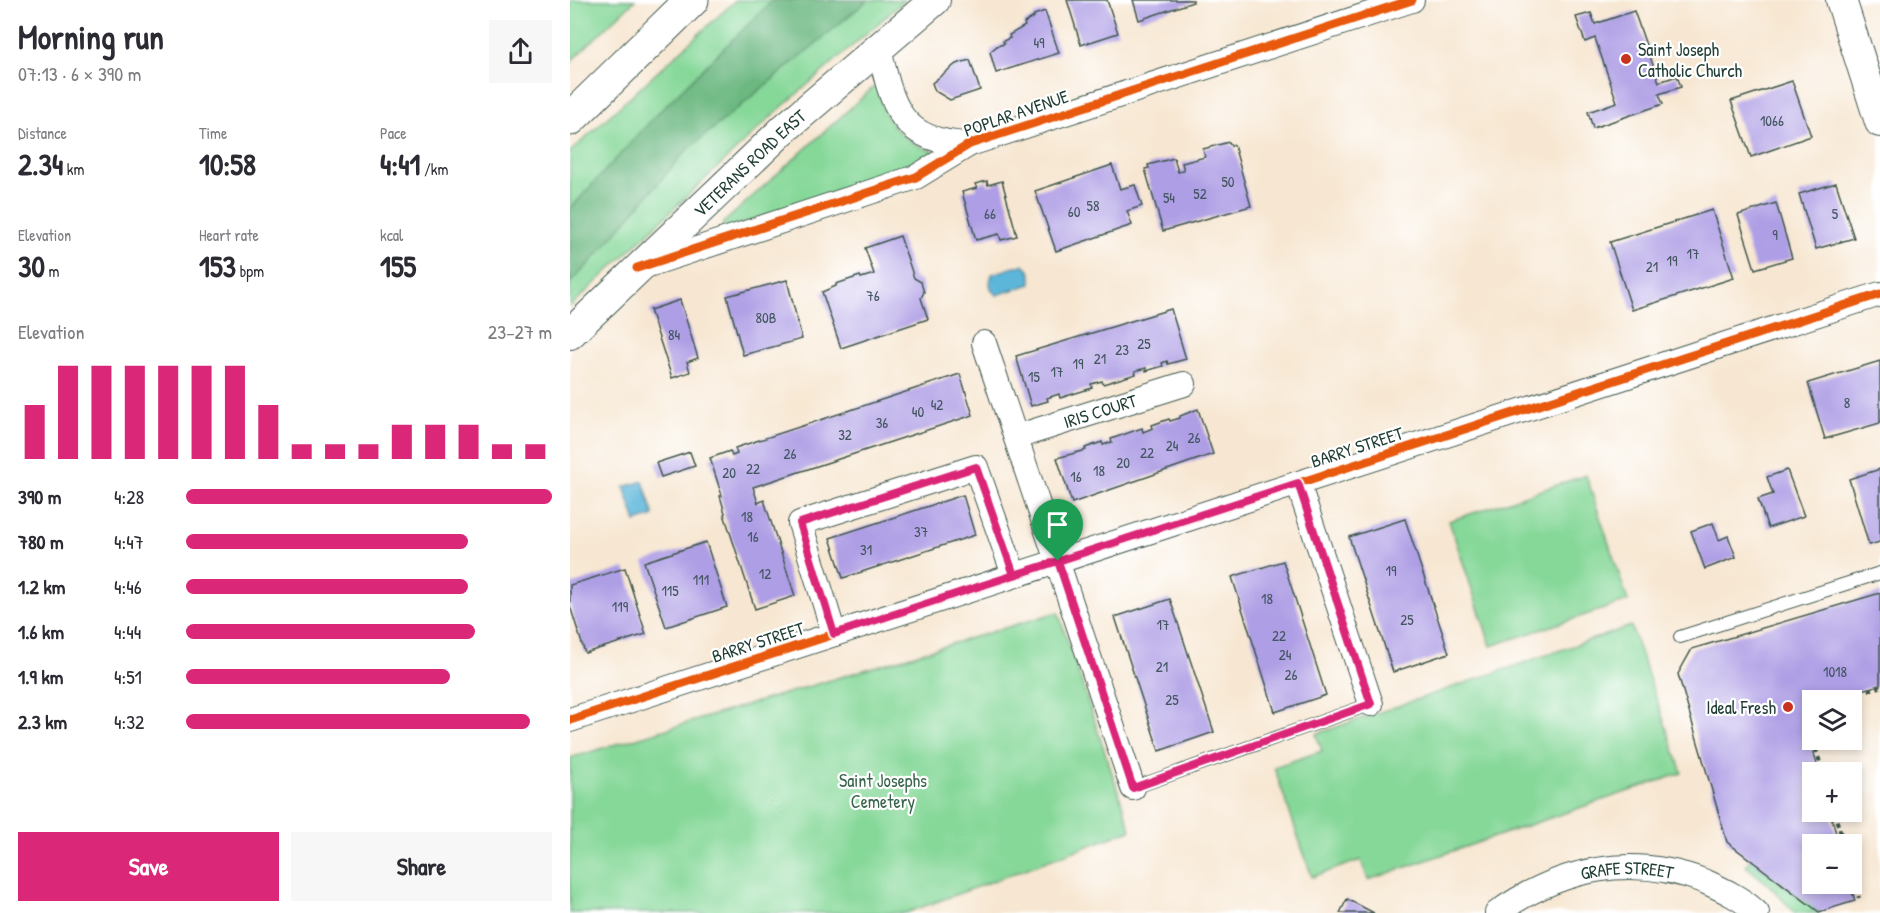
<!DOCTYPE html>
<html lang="en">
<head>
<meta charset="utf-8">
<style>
  :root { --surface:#fff; --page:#f7f7f7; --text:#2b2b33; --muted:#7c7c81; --accent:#db2777 }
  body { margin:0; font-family:"Patrick Hand",sans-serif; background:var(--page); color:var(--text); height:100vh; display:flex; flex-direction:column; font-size:22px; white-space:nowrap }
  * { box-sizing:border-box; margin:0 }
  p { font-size:20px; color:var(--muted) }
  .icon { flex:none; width:33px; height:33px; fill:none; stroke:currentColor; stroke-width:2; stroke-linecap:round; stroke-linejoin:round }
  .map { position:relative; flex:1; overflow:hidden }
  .details { display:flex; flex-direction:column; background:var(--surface); width:570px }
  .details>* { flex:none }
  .tools { position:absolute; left:1232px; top:690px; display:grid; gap:12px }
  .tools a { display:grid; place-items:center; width:60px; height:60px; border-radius:0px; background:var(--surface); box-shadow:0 3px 9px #0003; font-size:30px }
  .pin { position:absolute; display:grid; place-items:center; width:51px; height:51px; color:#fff; margin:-62px -26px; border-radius:50% 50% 50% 0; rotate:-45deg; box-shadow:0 0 6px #0007 }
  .pin .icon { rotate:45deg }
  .round { display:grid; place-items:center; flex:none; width:63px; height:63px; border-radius:0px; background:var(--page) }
  .overview { display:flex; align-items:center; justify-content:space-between; height:102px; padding:0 18px }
  h1 { font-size:33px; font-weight:700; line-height:45px }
  .figures { display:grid; grid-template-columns:repeat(3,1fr); gap:9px; height:102px; padding:6px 18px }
  .figures div { display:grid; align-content:center }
  .figures b { font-size:30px; font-weight:700 }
  .figures small { font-size:16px; font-weight:400 }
  .figures p { font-size:16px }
  .chart { height:168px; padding:12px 18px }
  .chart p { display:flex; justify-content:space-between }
  .chart svg { width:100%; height:108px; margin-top:6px; stroke:var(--accent); stroke-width:6 }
  .cta { display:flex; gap:12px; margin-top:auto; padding:12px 18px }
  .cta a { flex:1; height:69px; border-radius:0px; background:var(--accent); color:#fff; font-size:24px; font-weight:700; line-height:69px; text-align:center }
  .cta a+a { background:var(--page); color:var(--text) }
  ul { padding:0 18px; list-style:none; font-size:20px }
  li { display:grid; grid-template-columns:96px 72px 1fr; align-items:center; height:45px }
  li i { height:15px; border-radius:8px; background:var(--accent) }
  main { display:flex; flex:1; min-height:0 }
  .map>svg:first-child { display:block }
</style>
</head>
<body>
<main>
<section class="details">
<div class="overview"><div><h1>Morning run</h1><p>07:13 · 6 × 390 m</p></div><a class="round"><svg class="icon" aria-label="share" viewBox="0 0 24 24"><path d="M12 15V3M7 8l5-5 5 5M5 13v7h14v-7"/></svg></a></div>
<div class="figures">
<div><p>Distance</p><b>2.34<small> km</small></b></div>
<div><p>Time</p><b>10:58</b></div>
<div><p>Pace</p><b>4:41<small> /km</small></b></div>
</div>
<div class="figures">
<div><p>Elevation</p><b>30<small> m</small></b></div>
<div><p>Heart rate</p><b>153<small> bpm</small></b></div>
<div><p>kcal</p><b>155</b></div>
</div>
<div class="chart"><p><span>Elevation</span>23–27 m</p>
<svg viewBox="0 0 160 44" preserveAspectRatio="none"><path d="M5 44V22M15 44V6M25 44V6M35 44V6M45 44V6M55 44V6M65 44V6M75 44V22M85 44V38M95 44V38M105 44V38M115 44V30M125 44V30M135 44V30M145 44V38M155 44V38"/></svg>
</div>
<ul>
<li><b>390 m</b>4:28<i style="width:100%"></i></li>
<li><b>780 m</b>4:47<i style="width:77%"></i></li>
<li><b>1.2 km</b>4:46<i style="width:77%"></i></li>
<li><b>1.6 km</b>4:44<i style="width:79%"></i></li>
<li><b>1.9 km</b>4:51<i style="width:72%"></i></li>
<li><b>2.3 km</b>4:32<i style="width:94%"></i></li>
</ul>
<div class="cta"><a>Save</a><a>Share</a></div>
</section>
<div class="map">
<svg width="1310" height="913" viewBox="0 0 1310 913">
  <rect width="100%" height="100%" fill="#fff"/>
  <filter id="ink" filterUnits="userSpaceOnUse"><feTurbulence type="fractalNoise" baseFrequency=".0167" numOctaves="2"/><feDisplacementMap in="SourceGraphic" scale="12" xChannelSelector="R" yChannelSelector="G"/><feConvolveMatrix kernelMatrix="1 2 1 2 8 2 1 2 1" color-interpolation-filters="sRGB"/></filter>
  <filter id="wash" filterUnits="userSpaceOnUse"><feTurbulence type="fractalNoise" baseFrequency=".008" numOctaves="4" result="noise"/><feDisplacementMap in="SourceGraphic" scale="24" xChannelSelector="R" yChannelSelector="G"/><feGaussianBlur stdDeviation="1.35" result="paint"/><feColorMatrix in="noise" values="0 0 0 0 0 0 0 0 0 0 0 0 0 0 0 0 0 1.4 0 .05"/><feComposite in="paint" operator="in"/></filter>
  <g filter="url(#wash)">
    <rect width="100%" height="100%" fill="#f7e7d2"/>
    <!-- green -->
    <g fill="#86d899" stroke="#528a66" stroke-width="1.5">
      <path d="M2 0H65L0 62V2Z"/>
      <path d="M166 0H335L204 114 0 307V152Z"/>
      <path d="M305 86 309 88C312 121 334 143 365 152L360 158 158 229 153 228V223Z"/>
      <path d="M1016 475 1058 601 921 646 879 521Z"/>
      <path d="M488 612 561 830 336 913H0V758Z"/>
      <path d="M1061 626 1112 773 798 880 791 860 742 877 704 767 752 751 746 734Z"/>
      <path d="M1180 859 1249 912V913H1225L1199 885 1176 866Z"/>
    </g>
    <!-- forest -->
    <path fill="#6cb881" stroke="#467a5a" stroke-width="1.5" d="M203 0H298L115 152 18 265 0 283V209L87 114Z"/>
    <!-- water -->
    <g fill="#5cb6da" stroke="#3e7a87" stroke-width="1.5">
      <path d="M454 264 461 273V284L427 295C419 290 419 283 422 274Z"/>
      <path d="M73 481 84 516 66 522 54 487Z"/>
    </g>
    <g id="blocks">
      <!-- building -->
      <g fill="#ae9ee5">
        <path d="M497 0H537L548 33 511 45Z"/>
        <path d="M563 0H623V2L569 20Z"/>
        <path d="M475 11 489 53 426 73 420 52 427 46 434 44 433 41 440 38 439 35 455 26 454 23 464 17V15Z"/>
        <path d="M1064 11 1089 82 1107 76 1111 87 1089 94 1093 104 1023 128 1018 112 1047 102 1025 38 1015 42 1006 17 1021 13 1025 24Z"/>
        <path d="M400 60 410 90 380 100 365 91 362 83 386 64Z"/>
        <path d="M1222 81 1241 136 1181 157 1161 101Z"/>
        <path d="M659 142 661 146 664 145 681 206 593 231 575 169 579 168 578 165 604 158 608 172 614 171 612 163 635 157 633 149Z"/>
        <path d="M542 165 550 189 565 185 572 206 557 211 562 225 486 251 465 191Z"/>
        <path d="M417 181 418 185 432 181 447 236 431 240 429 234 406 240 392 192 407 188 405 184Z"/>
        <path d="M1266 183 1284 238 1246 249 1229 194Z"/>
        <path d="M1206 203 1222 258 1185 269 1168 215Z"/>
        <path d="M1142 210 1164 278 1062 310 1040 242Z"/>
        <path d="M330 236 344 278 351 282 352 286 354 292 351 298 358 319 271 348 252 292 266 286V284L290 276 291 278 304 274 295 248Z"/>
        <path d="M217 280 232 339 173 355 157 296Z"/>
        <path d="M110 300 128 358 117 362 120 372 102 378 80 310Z"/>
        <path d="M601 309 616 359 598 364 597 361 592 363 593 366 576 371V368L565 371 566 374 533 384 532 381 521 384 522 388 490 398 489 394 477 398 478 401 461 406 446 356Z"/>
        <path d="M1310 361V423L1255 439 1238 383Z"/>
        <path d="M390 374 403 415 183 487 188 503 194 500 225 596 185 609 154 514 155 513 150 496H152L140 458 160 451 162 456 167 454 165 448Z"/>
        <path d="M628 409 643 454 502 503 487 458 516 450 515 448 532 442 533 445 542 442 541 439 572 428 573 432 583 428 582 425 599 419 600 421 610 418V416Z"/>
        <path d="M120 452 125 466 91 477 86 463Z"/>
        <path d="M1310 469V542L1299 545 1279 479Z"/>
        <path d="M1217 470 1234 516 1198 528 1188 499 1203 494 1197 477Z"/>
        <path d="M393 495 405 535 273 578 260 538Z"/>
        <path d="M835 519 879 653 823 672 779 537Z"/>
        <path d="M1143 523 1149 540 1158 536 1166 557 1135 569 1121 531Z"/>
        <path d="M136 542 157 607 96 627 74 562Z"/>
        <path d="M713 561 756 695 705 712 662 577Z"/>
        <path d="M55 568 76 634 15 653 0 606V585Z"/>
        <path d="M1310 593V685L1255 700H1242V704L1234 717 1249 772H1242V812H1260L1269 844H1242V884H1280L1285 901 1249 912 1157 842 1108 674 1122 649Z"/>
        <path d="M600 599 644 732 589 751 545 617Z"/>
        <path d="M777 899 804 913H770Z"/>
      </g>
    </g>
  </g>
  <g filter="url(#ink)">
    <use href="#blocks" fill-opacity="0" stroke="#3f564c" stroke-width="1.5"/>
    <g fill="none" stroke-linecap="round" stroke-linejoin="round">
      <defs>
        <g id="service">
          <path d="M1110 637 1310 573"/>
          <path d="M563 788 801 704"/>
        </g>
        <g id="minor">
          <path d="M309 47C322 107 330 142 400 144"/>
          <path d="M72 267 346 177 400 144 842 0"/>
          <path d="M414 343 563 788"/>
          <path id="s1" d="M446 437 614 384"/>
          <path d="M728 483 801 704"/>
          <path d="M264 634 230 523 406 467 444 575"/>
          <path d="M0 720 1310 294"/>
          <path id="s2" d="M927 913C990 868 1062 853 1136 882 1154 890 1173 899 1187 913"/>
        </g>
        <g id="tertiary">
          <path d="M1271 0 1310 122"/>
          <path id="s3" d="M0 334 214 129 365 0"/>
        </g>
        <path id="motorway" d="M0 119 122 0"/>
      </defs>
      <!-- service casing -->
      <use href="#service" stroke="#3f564c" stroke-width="14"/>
      <!-- minor casing -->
      <use href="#minor" stroke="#3f564c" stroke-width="26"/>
      <!-- tertiary casing -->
      <use href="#tertiary" stroke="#3f564c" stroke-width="32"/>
      <!-- motorway casing -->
      <use href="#motorway" stroke="#3f564c" stroke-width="35"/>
      <!-- path -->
      <g stroke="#3f564c" stroke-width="4" stroke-dasharray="4.5 4.5" stroke-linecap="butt">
        <path d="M1264 700 1310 687"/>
        <path d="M1242 719 1239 726 1242 735"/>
        <path d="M1243 740 1253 772"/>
        <path d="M1264 812 1274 844"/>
        <path d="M1281 870 1289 898"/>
      </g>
      <!-- service -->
      <use href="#service" stroke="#fff" stroke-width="12"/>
      <!-- minor -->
      <use href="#minor" stroke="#fff" stroke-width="24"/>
      <!-- tertiary -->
      <use href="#tertiary" stroke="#fff" stroke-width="30"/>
      <!-- motorway -->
      <use href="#motorway" stroke="#fff" stroke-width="33"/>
      <defs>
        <g id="cycleway">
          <path d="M67 268 346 177 400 144 842 0"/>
          <path d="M0 720 1310 294"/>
        </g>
      </defs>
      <!-- cycleway casing -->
      <use href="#cycleway" stroke="#fff" stroke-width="13"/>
      <!-- cycleway -->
      <use href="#cycleway" stroke="#e8590c" stroke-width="9"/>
    </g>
  </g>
  <g fill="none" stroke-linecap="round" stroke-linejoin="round" filter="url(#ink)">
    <defs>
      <path id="route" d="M488 561 444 575 406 467 230 523 264 634C339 609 413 585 488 561L563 788 801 704 728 483 488 561"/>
    </defs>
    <!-- route casing -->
    <use href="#route" stroke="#fff" stroke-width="12"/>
    <!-- route -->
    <use href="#route" stroke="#db2777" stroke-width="8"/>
  </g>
  <!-- markers -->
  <g fill="#c8321e" stroke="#fff" stroke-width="2">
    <circle cx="1056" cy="59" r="6"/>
    <circle cx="1218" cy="707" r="6"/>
  </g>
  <g text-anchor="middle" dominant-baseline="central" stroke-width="4.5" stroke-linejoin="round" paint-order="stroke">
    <!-- number labels -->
    <g font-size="15" fill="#435560">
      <text x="469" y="42">49</text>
      <text x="1202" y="120">1066</text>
      <text x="658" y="181">50</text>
      <text x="630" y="193">52</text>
      <text x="599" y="197">54</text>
      <text x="523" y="205">58</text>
      <text x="504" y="211">60</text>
      <text x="420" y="213">66</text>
      <text x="1265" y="213">5</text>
      <text x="1205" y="234">9</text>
      <text x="1123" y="253">17</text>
      <text x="1102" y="260">19</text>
      <text x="1082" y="266">21</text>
      <text x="303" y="295">76</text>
      <text x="196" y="317">80B</text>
      <text x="104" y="334">84</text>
      <text x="574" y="343">25</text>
      <text x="552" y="349">23</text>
      <text x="530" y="358">21</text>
      <text x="508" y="363">19</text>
      <text x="487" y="371">17</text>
      <text x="464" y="376">15</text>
      <text x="1277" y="402">8</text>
      <text x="367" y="404">42</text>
      <text x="348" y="411">40</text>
      <text x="312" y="422">36</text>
      <text x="275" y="434">32</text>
      <text x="624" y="437">26</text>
      <text x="602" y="445">24</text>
      <text x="577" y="452">22</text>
      <text x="220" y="453">26</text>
      <text x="553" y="462">20</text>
      <text x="183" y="468">22</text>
      <text x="529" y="470">18</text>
      <text x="159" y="472">20</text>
      <text x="506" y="476">16</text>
      <text x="177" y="516">18</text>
      <text x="351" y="531">37</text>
      <text x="183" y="536">16</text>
      <text x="296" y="549">31</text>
      <text x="821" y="570">19</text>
      <text x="195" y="573">12</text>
      <text x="131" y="579">111</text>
      <text x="100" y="590">115</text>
      <text x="697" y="598">18</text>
      <text x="50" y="606">119</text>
      <text x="837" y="619">25</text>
      <text x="593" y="624">17</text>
      <text x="709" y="635">22</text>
      <text x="715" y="654">24</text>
      <text x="592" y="666">21</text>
      <text x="1265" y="671">1018</text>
      <text x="721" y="674">26</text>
      <text x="602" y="699">25</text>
    </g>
    <!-- poi labels -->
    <g font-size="18" fill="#1f3d34" stroke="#fff" text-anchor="start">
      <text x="1068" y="49">Saint Joseph<tspan x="1068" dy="21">Catholic Church</tspan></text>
      <text x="1206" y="707" text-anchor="end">Ideal Fresh</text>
    </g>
    <!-- street labels -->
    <g font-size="18" fill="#1f3d34" stroke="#fff">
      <text transform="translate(446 113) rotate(-19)">POPLAR AVENUE</text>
      <text stroke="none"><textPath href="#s3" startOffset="248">VETERANS ROAD EAST</textPath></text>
      <text stroke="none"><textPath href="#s1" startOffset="88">IRIS COURT</textPath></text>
      <text transform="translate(787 447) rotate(-18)">BARRY STREET</text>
      <text transform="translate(188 642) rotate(-18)">BARRY STREET</text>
      <text stroke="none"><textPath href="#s2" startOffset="140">GRAFE STREET</textPath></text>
    </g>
    <!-- park labels -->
    <g font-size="18" fill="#39644d" stroke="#fff">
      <text x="313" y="780">Saint Josephs<tspan x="313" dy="21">Cemetery</tspan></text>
    </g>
  </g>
</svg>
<div class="tools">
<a><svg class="icon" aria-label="layers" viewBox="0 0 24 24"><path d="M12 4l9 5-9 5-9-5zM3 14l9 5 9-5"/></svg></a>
<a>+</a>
<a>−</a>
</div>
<div class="pin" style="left:488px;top:561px;background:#1e9e55"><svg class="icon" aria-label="arrive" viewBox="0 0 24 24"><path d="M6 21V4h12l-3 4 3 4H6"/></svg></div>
</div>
</main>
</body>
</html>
